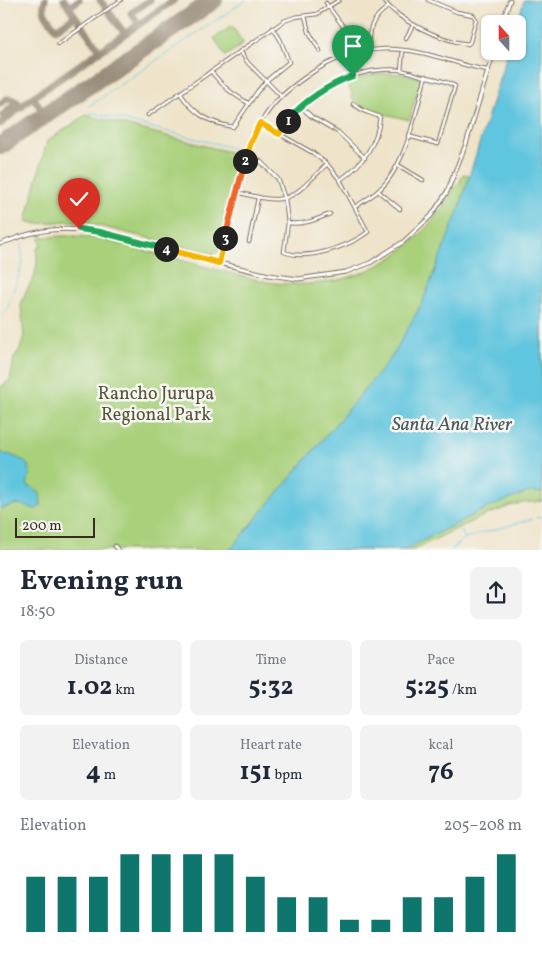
<!DOCTYPE html>
<html lang="en">
<head>
<meta charset="utf-8">
<style>
  :root { --surface:#fff; --page:#f2f2f3; --text:#1f2937; --muted:#747a83; --accent:#0f766e }
  body { margin:0; font-family:Vollkorn,serif; background:var(--page); color:var(--text); height:100vh; display:flex; flex-direction:column; font-size:19px; white-space:nowrap }
  * { box-sizing:border-box; margin:0 }
  p { font-size:16px; color:var(--muted) }
  .icon { flex:none; width:28px; height:28px; fill:none; stroke:currentColor; stroke-width:2; stroke-linecap:round; stroke-linejoin:round }
  .map { position:relative; height:550px; overflow:hidden }
  .sheet { display:flex; flex-direction:column; background:var(--surface); flex:1 }
  .sheet>* { flex:none }
  .needle { width:32px; rotate:339deg }
  .tools { position:absolute; left:481px; top:15px; display:grid; gap:10px }
  .tools a { display:grid; place-items:center; width:45px; height:45px; border-radius:8px; background:var(--surface); box-shadow:0 1px 4px #0004; font-size:25px }
  .scale { position:absolute; left:15px; bottom:12px; width:80px; box-sizing:border-box; padding-left:5px; border:2px solid #3b2a1e; border-top:0; font-size:14px; line-height:18px; white-space:nowrap; color:#3b2a1e; -webkit-text-stroke:4px #f6f6f2; paint-order:stroke }
  .pin { position:absolute; display:grid; place-items:center; width:42px; height:42px; color:#fff; margin:-51px -21px; border-radius:50% 50% 50% 0; rotate:-45deg; box-shadow:0 0 5px #0007 }
  .pin .icon { rotate:45deg }
  .km { position:absolute; width:25px; height:25px; margin:-12px; border-radius:50%; background:#222; color:#fff; font-size:14px; line-height:25px; text-align:center }
  .round { display:grid; place-items:center; flex:none; width:52px; height:52px; border-radius:8px; background:var(--page) }
  .headline { display:flex; align-items:center; justify-content:space-between; height:85px; padding:0 20px }
  h1 { font-size:28px; font-weight:700; line-height:38px }
  .stats { display:grid; grid-template-columns:repeat(3,1fr); gap:8px; height:85px; padding:5px 20px }
  .stats div { display:grid; align-content:center; border-radius:8px; background:var(--page); text-align:center }
  .stats b { font-size:25px; font-weight:700 }
  .stats small { font-size:14px; font-weight:400 }
  .stats p { font-size:14px }
  .chart { height:140px; padding:10px 20px }
  .chart p { display:flex; justify-content:space-between }
  .chart svg { width:100%; height:90px; margin-top:5px; stroke:var(--accent); stroke-width:6 }
  .map>svg:first-child { display:block }
</style>
</head>
<body>
<div class="map">
<svg width="542" height="550" viewBox="0 0 542 550">
  <rect width="100%" height="100%" fill="#f6f6f2"/>
  <filter id="ink" filterUnits="userSpaceOnUse"><feTurbulence type="fractalNoise" baseFrequency=".02" numOctaves="2"/><feDisplacementMap in="SourceGraphic" scale="10" xChannelSelector="R" yChannelSelector="G"/><feConvolveMatrix kernelMatrix="1 2 1 2 8 2 1 2 1" color-interpolation-filters="sRGB"/></filter>
  <filter id="wash" filterUnits="userSpaceOnUse"><feTurbulence type="fractalNoise" baseFrequency=".0096" numOctaves="4" result="noise"/><feDisplacementMap in="SourceGraphic" scale="20" xChannelSelector="R" yChannelSelector="G"/><feGaussianBlur stdDeviation="1.12" result="paint"/><feColorMatrix in="noise" values="0 0 0 0 0 0 0 0 0 0 0 0 0 0 0 0 0 1.4 0 .05"/><feComposite in="paint" operator="in"/></filter>
  <g filter="url(#wash)">
    <rect width="100%" height="100%" fill="#efe4ca"/>
    <!-- green -->
    <g fill="#a9d07a" stroke="#727d4c">
      <path d="M232 26 244 44 225 56 214 38Z"/>
      <path d="M385 73 401 74 419 78 421 81 409 120 385 114 383 115 376 111 363 109 351 97 352 94 347 82 356 78Z"/>
      <path d="M86 115 241 155 218 252 213 254 87 223 67 221 38 224 26 221 47 141Z"/>
      <path d="M463 174 542 187V501L522 503 510 506 479 518 413 550H0V387L10 380 14 358 20 349 24 337 21 305 26 291 34 278 37 263V249L41 245 40 238C61 235 79 235 100 239 138 249 176 259 214 269 238 275 263 283 288 284 364 288 422 249 457 184H459Z"/>
    </g>
    <!-- water -->
    <g fill="#60c5de" stroke="#4e787e">
      <path d="M524 0H542V493L529 492 487 508 405 550H230L391 358 422 303 459 209 508 51H518L517 24Z"/>
      <path d="M0 451 6 455 8 454C16 457 31 462 30 472 30 476 27 480 27 485L40 493 41 505 36 509 18 504 0 509Z"/>
    </g>
    <g fill="none" stroke-linecap="round" stroke-linejoin="round">
      <!-- stream -->
      <g stroke="#60c5de" stroke-width="1">
        <path d="M89 106 246 0"/>
        <path d="M90 112 244 151"/>
        <path d="M2 315 7 310 23 263 21 245"/>
        <path d="M536 518 542 517"/>
        <path d="M465 538 532 519"/>
        <path d="M451 550 465 538 457 523"/>
      </g>
      <!-- taxiway -->
      <g stroke="#958774" stroke-width="7">
        <path d="M45 0C40 12 49 19 56 29L75 16"/>
        <path d="M64 0 100 51"/>
        <path d="M100 0 125 34"/>
        <path d="M69 7 79 0"/>
        <path d="M139 24 131 13 150 0"/>
        <path d="M33 97 45 115"/>
        <path d="M0 104 7 99H12L22 107"/>
        <path d="M3 115 17 102"/>
        <path d="M0 124 33 97 174 0"/>
      </g>
      <!-- runway -->
      <path stroke="#958774" stroke-width="18" d="M0 146 214 0"/>
    </g>
  </g>
  <g filter="url(#ink)">
    <g fill="none" stroke-linecap="round" stroke-linejoin="round">
      <defs>
        <g id="minor">
          <path d="M383 0C400 22 440 40 468 44L470 42 476 19 473 15 457 12 428 0"/>
          <path d="M326 3 342 25 348 30"/>
          <path d="M305 16 309 32 320 51"/>
          <path d="M406 38 413 25"/>
          <path d="M58 44 121 0"/>
          <path d="M369 50C367 31 372 18 388 7"/>
          <path d="M240 51 248 63 281 96"/>
          <path d="M401 70 403 50"/>
          <path d="M211 71C223 87 231 93 248 103"/>
          <path d="M180 93C193 113 209 123 233 127L257 92 266 81 289 62 280 39 273 28"/>
          <path d="M301 107 312 117 338 132 365 158"/>
          <path d="M148 115 284 21 295 17 317 14 339 0"/>
          <path d="M260 123 313 153 327 164 340 180 368 232C348 247 307 261 284 252L288 223 285 199 278 179 260 161"/>
          <path d="M279 134C306 95 351 66 400 70 407 71 415 74 422 76 433 78 446 81 455 86L438 144 408 136"/>
          <path d="M398 165 423 180"/>
          <path d="M340 180C362 165 377 145 380 117L364 111 353 104"/>
          <path d="M378 191 400 209"/>
          <path d="M237 192C289 206 289 201 326 165"/>
          <path d="M355 207C362 202 371 197 378 191 407 165 415 113 426 76"/>
          <path d="M288 223C304 225 315 220 330 214"/>
          <path d="M249 242 258 198"/>
          <path d="M0 244 8 241"/>
          <path d="M219 263C225 237 232 211 239 186 246 158 252 132 270 109 282 93 299 81 316 70 342 54 373 46 403 50 432 52 459 66 488 70"/>
          <path d="M115 546 118 550"/>
        </g>
        <g id="tertiary">
          <path d="M502 24 510 0"/>
          <path d="M8 241C41 228 65 227 100 232L219 263 269 275 298 279 346 272 370 263 403 242 431 216 447 192 466 144 494 51"/>
        </g>
      </defs>
      <!-- minor casing -->
      <use href="#minor" stroke="#7a6b5a" stroke-width="4.5"/>
      <!-- tertiary casing -->
      <use href="#tertiary" stroke="#7a6b5a" stroke-width="5"/>
      <!-- minor -->
      <use href="#minor" stroke="#fff" stroke-width="2.5"/>
      <!-- tertiary -->
      <use href="#tertiary" stroke="#fff" stroke-width="3"/>
    </g>
  </g>
  <g fill="none" stroke-linecap="round" stroke-linejoin="round" filter="url(#ink)">
    <defs>
      <path id="split-1" d="M288 121C301 102 332 83 353 76"/>
      <path id="split-2" d="M245 161 251 142 260 123 279 134 288 121"/>
      <path id="split-3" d="M225 238 245 161"/>
      <path id="split-4" d="M166 249 219 263 225 238"/>
      <path id="split-5" d="M79 229 100 232 166 249"/>
    </defs>
    <!-- split-1 casing -->
    <use href="#split-1" stroke="#fff" stroke-width="10"/>
    <!-- split-2 casing -->
    <use href="#split-2" stroke="#fff" stroke-width="10"/>
    <!-- split-3 casing -->
    <use href="#split-3" stroke="#fff" stroke-width="10"/>
    <!-- split-4 casing -->
    <use href="#split-4" stroke="#fff" stroke-width="10"/>
    <!-- split-5 casing -->
    <use href="#split-5" stroke="#fff" stroke-width="10"/>
    <!-- split-1 -->
    <use href="#split-1" stroke="#22a559" stroke-width="6"/>
    <!-- split-2 -->
    <use href="#split-2" stroke="#f5b400" stroke-width="6"/>
    <!-- split-3 -->
    <use href="#split-3" stroke="#f0652b" stroke-width="6"/>
    <!-- split-4 -->
    <use href="#split-4" stroke="#f5b400" stroke-width="6"/>
    <!-- split-5 -->
    <use href="#split-5" stroke="#22a559" stroke-width="6"/>
  </g>
  <g text-anchor="middle" dominant-baseline="central" stroke-width="5" stroke-linejoin="round" paint-order="stroke">
    <!-- park labels -->
    <g font-size="18" fill="#565435" stroke="#f6f6f2">
      <text x="156" y="394">Rancho Jurupa<tspan x="156" dy="21">Regional Park</tspan></text>
    </g>
    <!-- water labels -->
    <g font-size="19" font-style="italic" fill="#465858" stroke="#f6f6f2">
      <text x="452" y="425">Santa Ana River</text>
    </g>
  </g>
</svg>
<div class="tools">
<a><svg class="needle" viewBox="-14 -14 28 28"><path d="M0-13l5 13h-10z" fill="#e53935"/><path d="M0 13l5-13h-10z" fill="#747a83"/></svg></a>
</div>
<div class="scale">200 m</div>
<div class="pin" style="left:353px;top:76px;background:#1e9e55"><svg class="icon" aria-label="arrive" viewBox="0 0 24 24"><path d="M6 21V4h12l-3 4 3 4H6"/></svg></div>
<div class="pin" style="left:79px;top:229px;background:#d93025"><svg class="icon" aria-label="check" viewBox="0 0 24 24"><path d="M5 12l5 5 9-10"/></svg></div>
<b class="km" style="left:288px;top:121px">1</b>
<b class="km" style="left:245px;top:161px">2</b>
<b class="km" style="left:225px;top:238px">3</b>
<b class="km" style="left:166px;top:249px">4</b>
</div>
<section class="sheet">
<div class="headline"><div><h1>Evening run</h1><p>18:50</p></div><a class="round"><svg class="icon" aria-label="share" viewBox="0 0 24 24"><path d="M12 15V3M7 8l5-5 5 5M5 13v7h14v-7"/></svg></a></div>
<div class="stats">
<div><p>Distance</p><b>1.02<small> km</small></b></div>
<div><p>Time</p><b>5:32</b></div>
<div><p>Pace</p><b>5:25<small> /km</small></b></div>
</div>
<div class="stats">
<div><p>Elevation</p><b>4<small> m</small></b></div>
<div><p>Heart rate</p><b>151<small> bpm</small></b></div>
<div><p>kcal</p><b>76</b></div>
</div>
<div class="chart"><p><span>Elevation</span>205–208 m</p>
<svg viewBox="0 0 160 44" preserveAspectRatio="none"><path d="M5 44V17M15 44V17M25 44V17M35 44V6M45 44V6M55 44V6M65 44V6M75 44V17M85 44V27M95 44V27M105 44V38M115 44V38M125 44V27M135 44V27M145 44V17M155 44V6"/></svg>
</div>
</section>
</body>
</html>
